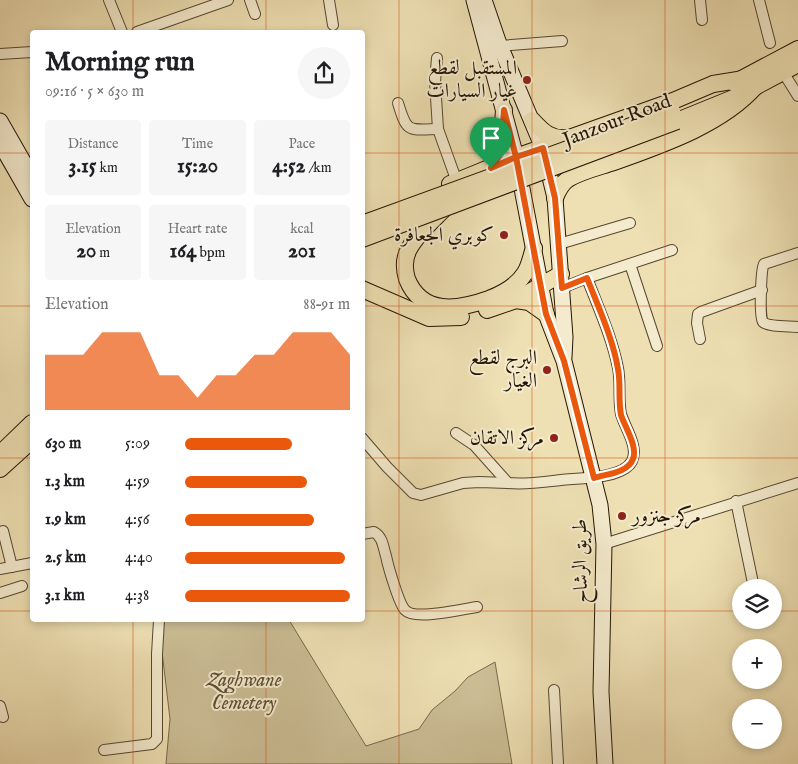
<!DOCTYPE html>
<html lang="en">
<head>
<meta charset="utf-8">
<style>
  :root { --surface:#fff; --page:#f6f6f6; --text:#202124; --muted:#757577; --accent:#ea580c }
  body { margin:0; font-family:"IM FELL English",Amiri,serif; background:var(--page); color:var(--text); height:100vh; display:flex; flex-direction:column; font-size:19px; white-space:nowrap }
  * { box-sizing:border-box; margin:0 }
  p { font-size:16px; color:var(--muted) }
  .icon { flex:none; width:28px; height:28px; fill:none; stroke:currentColor; stroke-width:2; stroke-linecap:round; stroke-linejoin:round }
  .map { position:relative; flex:1; overflow:hidden }
  .drawer { position:absolute; left:30px; top:30px; width:335px; height:592px; display:flex; flex-direction:column; background:var(--surface); border-radius:5px; box-shadow:0 2px 8px #0003 }
  .drawer>* { flex:none }
  .fabs { position:absolute; left:732px; top:579px; display:grid; gap:10px }
  .fabs a { display:grid; place-items:center; width:50px; height:50px; border-radius:50%; background:var(--surface); box-shadow:0 2px 8px #0003; font-size:25px }
  .pin { position:absolute; display:grid; place-items:center; width:42px; height:42px; color:#fff; margin:-51px -21px; border-radius:50% 50% 50% 0; rotate:-45deg; box-shadow:0 0 5px #0007 }
  .pin .icon { rotate:45deg }
  .round { display:grid; place-items:center; flex:none; width:52px; height:52px; border-radius:26px; background:var(--page) }
  .overview { display:flex; align-items:center; justify-content:space-between; height:85px; padding:0 15px }
  h1 { font-size:28px; font-weight:700; line-height:38px }
  .stats { display:grid; grid-template-columns:repeat(3,1fr); gap:8px; height:85px; padding:5px 15px }
  .stats div { display:grid; align-content:center; border-radius:5px; background:var(--page); text-align:center }
  .stats b { font-size:21px; font-weight:700 }
  .stats small { font-size:14px; font-weight:400 }
  .stats p { font-size:14px }
  .chart { height:140px; padding:10px 15px }
  .chart p { display:flex; justify-content:space-between }
  .chart svg { width:100%; height:90px; margin-top:5px; fill:var(--accent); opacity:.7 }
  ul { padding:0 15px; list-style:none; font-size:16px }
  li { display:grid; grid-template-columns:80px 60px 1fr; align-items:center; height:38px }
  li i { height:12px; border-radius:6px; background:var(--accent) }
  .map>svg:first-child { display:block }
</style>
</head>
<body>
<div class="map">
<svg width="798" height="764" viewBox="0 0 798 764">
  <rect width="100%" height="100%" fill="#eee0b3"/>
  <filter id="stains"><feTurbulence type="fractalNoise" baseFrequency=".004" numOctaves="4"/><feColorMatrix values="0 0 0 0 .2 0 0 0 0 .09 0 0 0 0 .02 0 0 0 .5 -.17"/></filter>
  <radialGradient id="worn" r=".72"><stop offset=".6" stop-color="#630" stop-opacity="0"/><stop offset="1" stop-color="#630" stop-opacity=".3"/></radialGradient>
  <!-- green -->
  <path fill="#cbbd95" stroke="#77694d" d="M164 620H289L366 746 419 729 432 710 455 691 468 677 495 662 512 764H166L170 719 161 643Z"/>
  <g fill="none" stroke-linecap="round" stroke-linejoin="round">
    <defs>
      <g id="street">
        <path d="M109 0 122 32"/>
        <path d="M250 0 255 14"/>
        <path d="M329 0 333 25"/>
        <path d="M700 0 702 20"/>
        <path d="M759 0 770 43"/>
        <path d="M137 32 228 0"/>
        <path d="M500 46 562 41"/>
        <path d="M0 54 32 52"/>
        <path d="M437 58 435 82 438 129 457 182"/>
        <path d="M783 72 798 96"/>
        <path d="M398 103C407 133 408 130 438 129"/>
        <path d="M559 244 630 223"/>
        <path d="M798 253 764 264C761 269 759 317 763 322 768 327 791 326 798 327"/>
        <path d="M630 264 657 346"/>
        <path d="M562 288 587 278 672 250"/>
        <path d="M700 339 697 323 698 314 701 312 762 290"/>
        <path d="M456 433 474 445 508 483C526 485 543 482 561 480 579 478 623 479 632 461 639 447 625 428 621 414 618 399 621 383 618 368 612 337 598 307 587 278"/>
        <path d="M362 438 387 467 413 493 421 495 463 483 479 482 508 483"/>
        <path d="M736 501 754 588"/>
        <path d="M3 531 12 567"/>
        <path d="M362 534 374 532C383 537 383 547 386 556 388 566 399 604 405 610 415 621 462 609 477 607"/>
        <path d="M604 544 798 483"/>
        <path d="M0 569 32 563"/>
        <path d="M0 593 22 586"/>
        <path d="M554 690 558 764"/>
        <path d="M0 706 3 717"/>
        <path d="M104 750 152 744 157 739V654L159 620"/>
      </g>
      <g id="secondary">
        <path d="M474 0 516 157 546 314 564 361 600 505 604 544 601 692 605 764"/>
        <path d="M484 0 498 41 543 148 555 198 565 337 564 357"/>
        <path d="M0 121 32 177"/>
        <path d="M0 143 32 199"/>
      </g>
      <g id="primary">
        <path d="M734 83 798 49"/>
        <path d="M532 120C543 132 551 140 568 138"/>
        <path d="M677 121 736 97 798 64"/>
        <path d="M491 167 501 153 504 110"/>
        <path d="M450 184 516 157 673 101 713 84 744 79"/>
        <path d="M555 198C558 190 561 184 568 179 581 171 599 167 614 162 661 145 721 125 755 87"/>
        <path d="M444 209C432 221 417 234 409 249 404 258 404 269 407 279 422 316 458 310 489 299 502 294 517 286 525 273 530 265 531 256 534 248"/>
        <path d="M362 289 429 318 461 317"/>
        <path d="M516 300 529 302 546 314"/>
        <path d="M487 310 516 300 561 274"/>
        <path d="M0 454 32 423"/>
        <path d="M0 469 32 440"/>
      </g>
    </defs>
    <!-- street casing -->
    <use href="#street" stroke="#564830" stroke-width="12"/>
    <!-- secondary casing -->
    <use href="#secondary" stroke="#231505" stroke-width="17"/>
    <!-- primary casing -->
    <use href="#primary" stroke="#231505" stroke-width="18"/>
    <!-- street -->
    <use href="#street" stroke="#f4ebce" stroke-width="10"/>
    <!-- secondary -->
    <use href="#secondary" stroke="#f4ebce" stroke-width="15"/>
    <!-- primary -->
    <use href="#primary" stroke="#eee0b3" stroke-width="16"/>
    <defs>
      <g id="primary-bridge">
        <path d="M362 224 672 111"/>
        <path d="M362 239 677 121"/>
      </g>
    </defs>
    <!-- primary-bridge casing -->
    <use href="#primary-bridge" stroke="#231505" stroke-width="18" stroke-linecap="butt"/>
    <!-- primary-bridge -->
    <use href="#primary-bridge" stroke="#eee0b3" stroke-width="16"/>
  </g>
  <g fill="none" stroke-linecap="round" stroke-linejoin="round">
    <defs>
      <path id="route" d="M491 168 516 157 546 314 564 361 594 478C606 474 628 473 633 459 638 447 625 427 621 415 618 400 621 384 618 369 613 339 598 306 587 278L562 288 555 198 543 148 516 157 504 110 501 153 491 168"/>
    </defs>
    <!-- route casing -->
    <use href="#route" stroke="#fff" stroke-width="10"/>
    <!-- route -->
    <use href="#route" stroke="#ea580c" stroke-width="6"/>
  </g>
  <!-- grid -->
  <path fill="none" stroke="#d4520b" stroke-width="1" stroke-opacity="0.55" d="M133 0V32M266 0V32M399 0V764M532 0V764M665 0V764M0 153H32M362 153H798M0 306H32M362 306H798M0 458H32M362 458H798M0 611H32M362 611H741M774 611H798M133 620V764M266 620V764"/>
  <!-- markers -->
  <g fill="#8f2418" stroke="#f4ebce" stroke-width="2">
    <circle cx="527" cy="80" r="5"/>
    <circle cx="504" cy="235" r="5"/>
    <circle cx="547" cy="370" r="5"/>
    <circle cx="554" cy="438" r="5"/>
    <circle cx="622" cy="516" r="5"/>
  </g>
  <g text-anchor="middle" dominant-baseline="central" stroke-width="4" stroke-linejoin="round" paint-order="stroke">
    <!-- poi labels -->
    <g font-size="20" fill="#231505" stroke="#f4ebce" text-anchor="end">
      <text x="517" y="68">المستقبل لقطع<tspan x="517" dy="23">غيار السيارات</tspan></text>
      <text x="494" y="235">كوبري الجعافرة</text>
      <text x="537" y="358">البرج لقطع<tspan x="537" dy="23">الغيار</tspan></text>
      <text x="544" y="438">مركز الاتقان</text>
      <text x="632" y="516" text-anchor="start">مركز جنزور</text>
    </g>
    <!-- street labels -->
    <g font-size="20" fill="#231505" stroke="#f4ebce">
      <text transform="translate(617 121) rotate(-21)">Janzour Road</text>
      <text transform="translate(581 561) rotate(-91)">طريق الرشاح</text>
    </g>
    <!-- park labels -->
    <g font-size="20" font-style="italic" fill="#5e5037" stroke="#f4ebce">
      <text x="244" y="680">Zaghwane<tspan x="244" dy="23">Cemetery</tspan></text>
    </g>
  </g>
  <rect width="100%" height="100%" filter="url(#stains)"/>
  <rect width="100%" height="100%" fill="url(#worn)"/>
</svg>
<div class="fabs">
<a><svg class="icon" aria-label="layers" viewBox="0 0 24 24"><path d="M12 4l9 5-9 5-9-5zM3 14l9 5 9-5"/></svg></a>
<a>+</a>
<a>−</a>
</div>
<div class="pin" style="left:491px;top:168px;background:#1e9e55"><svg class="icon" aria-label="arrive" viewBox="0 0 24 24"><path d="M6 21V4h12l-3 4 3 4H6"/></svg></div>
<section class="drawer">
<div class="overview"><div><h1>Morning run</h1><p>09:16 · 5 × 630 m</p></div><a class="round"><svg class="icon" aria-label="share" viewBox="0 0 24 24"><path d="M12 15V3M7 8l5-5 5 5M5 13v7h14v-7"/></svg></a></div>
<div class="stats">
<div><p>Distance</p><b>3.15<small> km</small></b></div>
<div><p>Time</p><b>15:20</b></div>
<div><p>Pace</p><b>4:52<small> /km</small></b></div>
</div>
<div class="stats">
<div><p>Elevation</p><b>20<small> m</small></b></div>
<div><p>Heart rate</p><b>164<small> bpm</small></b></div>
<div><p>kcal</p><b>201</b></div>
</div>
<div class="chart"><p><span>Elevation</span>88–91 m</p>
<svg viewBox="0 0 160 44" preserveAspectRatio="none"><path d="M0 44V17L10 17L20 17L30 6L40 6L50 6L60 27L70 27L80 38L90 27L100 27L110 17L120 17L130 6L140 6L150 6L160 17V44z"/></svg>
</div>
<ul>
<li><b>630 m</b>5:09<i style="width:65%"></i></li>
<li><b>1.3 km</b>4:59<i style="width:74%"></i></li>
<li><b>1.9 km</b>4:56<i style="width:78%"></i></li>
<li><b>2.5 km</b>4:40<i style="width:97%"></i></li>
<li><b>3.1 km</b>4:38<i style="width:100%"></i></li>
</ul>
</section>
</div>
</body>
</html>
